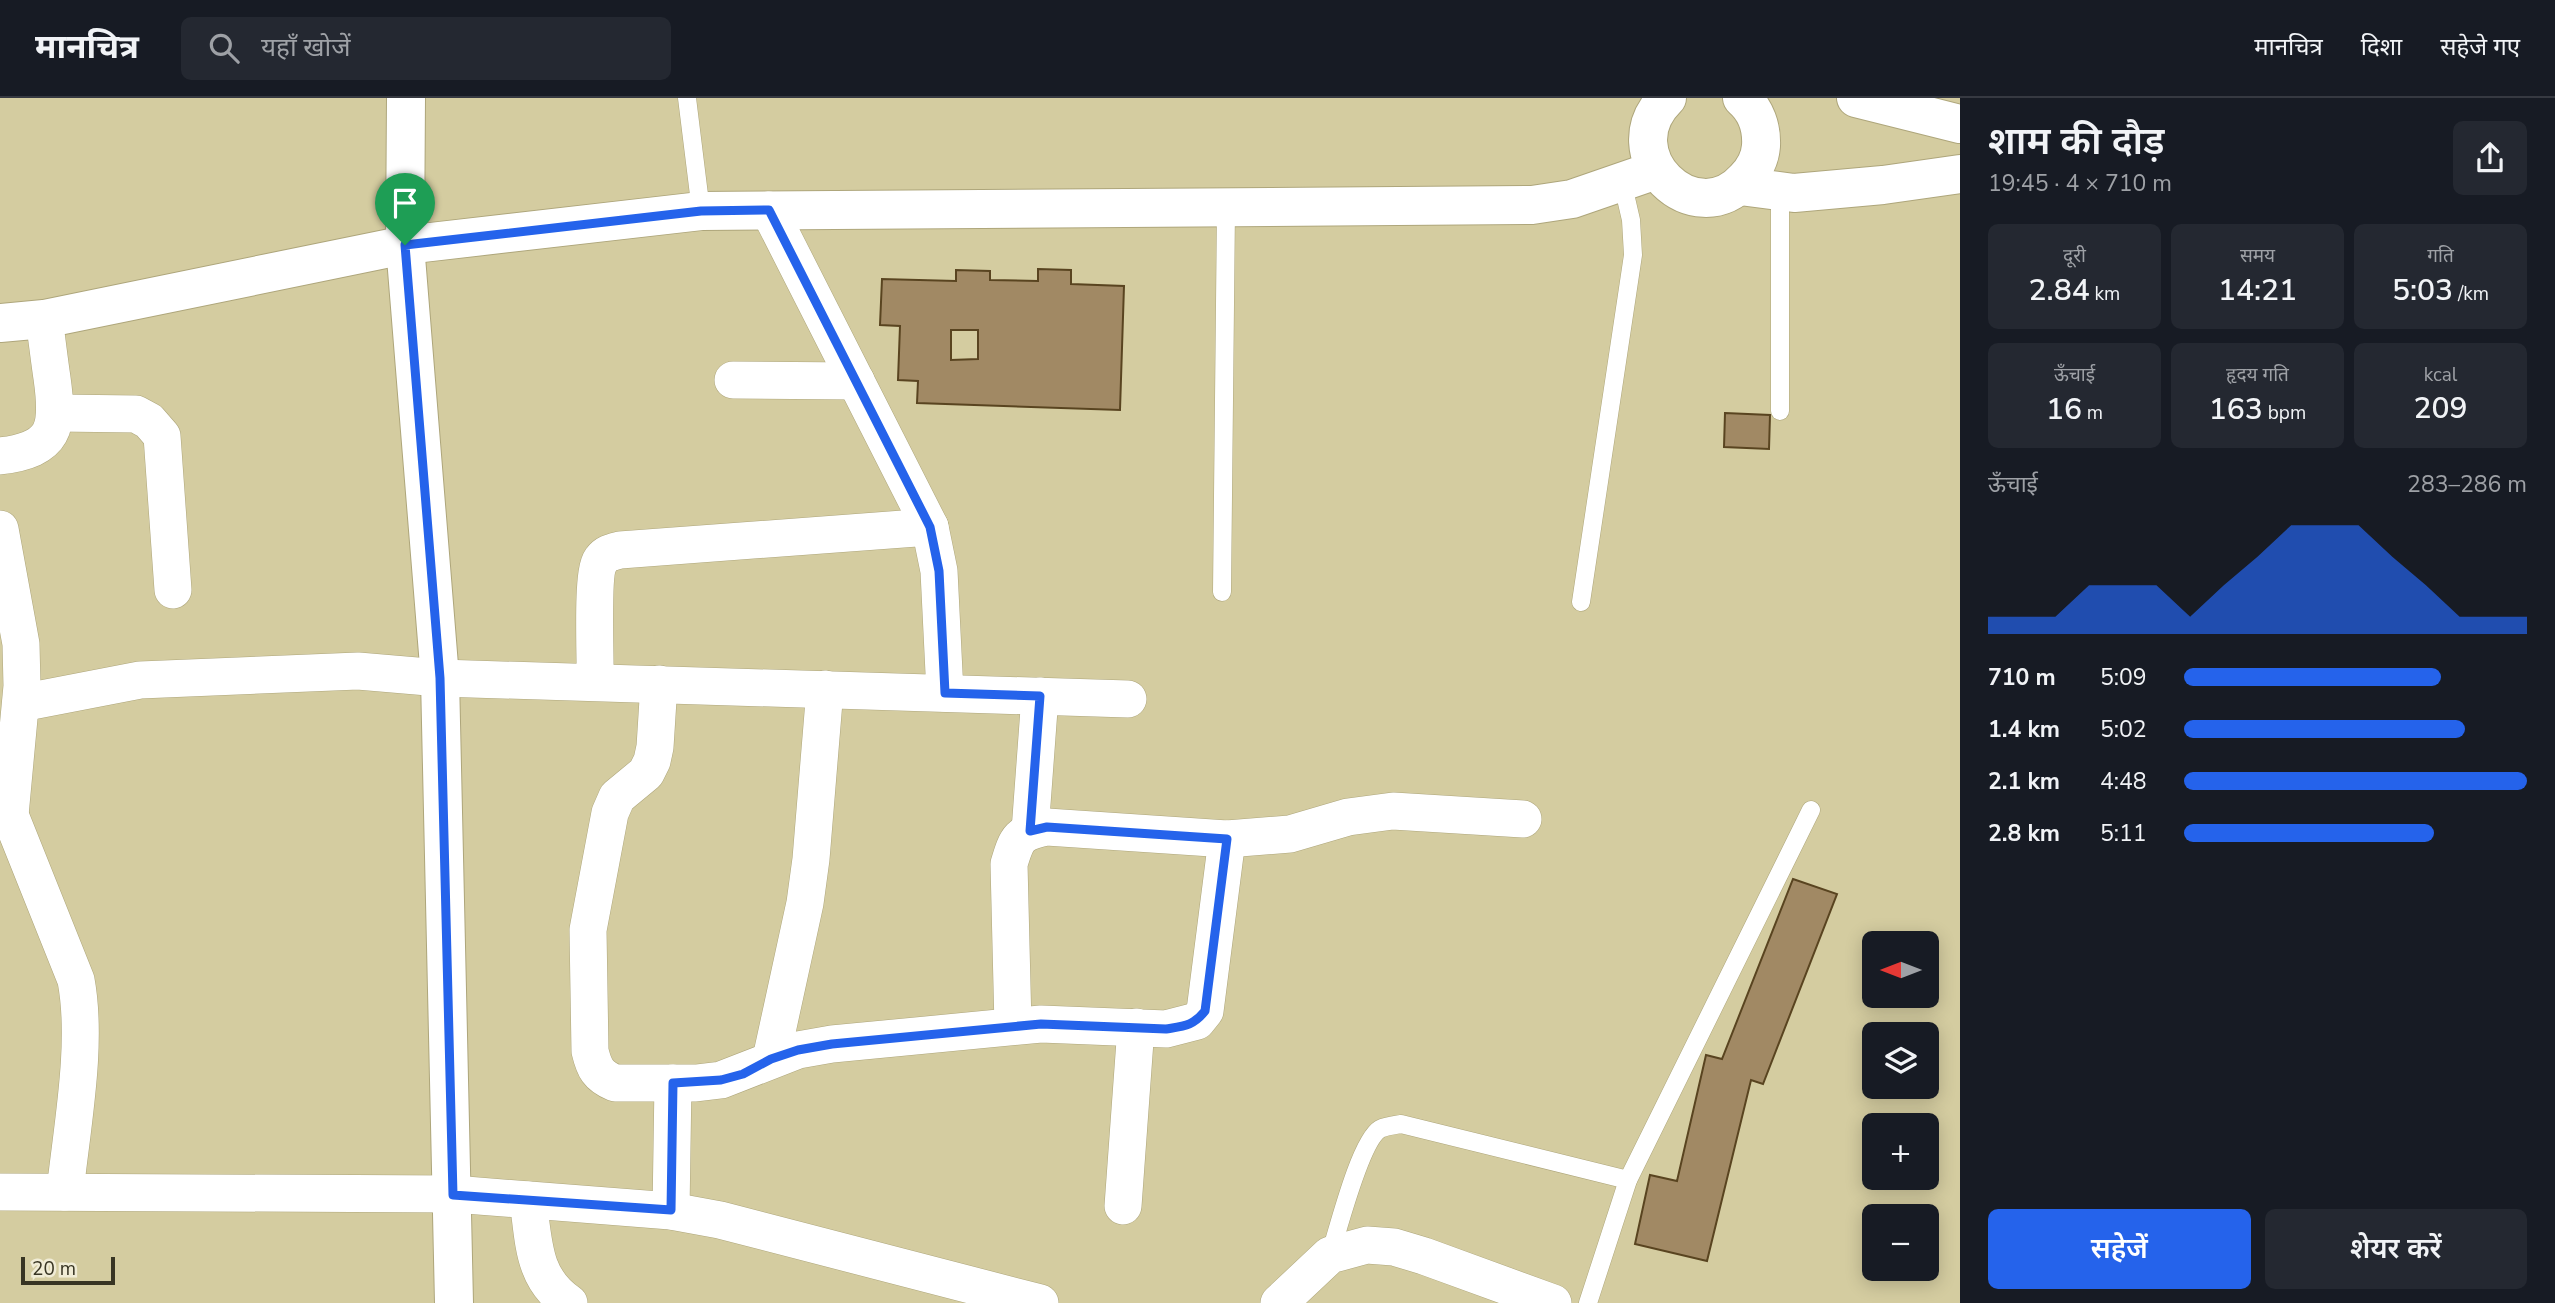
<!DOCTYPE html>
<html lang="hi">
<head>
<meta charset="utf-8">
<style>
  :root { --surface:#171b24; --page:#242831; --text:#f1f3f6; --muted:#9ea1a6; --line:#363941; --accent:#2563eb }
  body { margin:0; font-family:"Nunito Sans","Noto Sans Devanagari",sans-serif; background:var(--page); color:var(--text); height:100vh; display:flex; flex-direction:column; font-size:26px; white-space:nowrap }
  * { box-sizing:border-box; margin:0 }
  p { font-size:23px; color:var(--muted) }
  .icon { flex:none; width:38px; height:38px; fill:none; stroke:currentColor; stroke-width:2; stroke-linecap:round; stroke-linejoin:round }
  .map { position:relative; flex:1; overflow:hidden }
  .details { display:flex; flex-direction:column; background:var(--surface); width:595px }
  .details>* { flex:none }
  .needle { width:46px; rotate:270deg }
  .fabs { position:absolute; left:1862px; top:833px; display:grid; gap:14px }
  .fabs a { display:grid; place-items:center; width:77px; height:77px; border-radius:10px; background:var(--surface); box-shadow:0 4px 18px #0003; font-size:35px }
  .scale { position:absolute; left:21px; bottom:18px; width:94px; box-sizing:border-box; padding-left:7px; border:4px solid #383523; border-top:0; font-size:19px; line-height:24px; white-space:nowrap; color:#383523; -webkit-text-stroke:5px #f0ecd6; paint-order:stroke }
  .pin { position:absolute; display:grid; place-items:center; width:60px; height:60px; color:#fff; margin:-72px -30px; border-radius:50% 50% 50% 0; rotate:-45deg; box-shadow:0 0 7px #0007 }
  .pin .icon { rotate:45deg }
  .round { display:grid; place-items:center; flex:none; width:74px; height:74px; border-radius:10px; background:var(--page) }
  .head { display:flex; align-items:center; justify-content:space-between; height:119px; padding:0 28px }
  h1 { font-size:38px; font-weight:600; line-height:52px }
  .metrics { display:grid; grid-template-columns:repeat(3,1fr); gap:10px; height:119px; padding:7px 28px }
  .metrics div { display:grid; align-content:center; border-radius:10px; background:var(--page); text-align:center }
  .metrics b { font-size:30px; font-weight:600 }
  .metrics small { font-size:19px; font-weight:400 }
  .metrics p { font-size:19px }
  .chart { height:196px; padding:14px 28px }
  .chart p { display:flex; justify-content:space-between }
  .chart svg { width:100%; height:126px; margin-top:7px; fill:var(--accent); opacity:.7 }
  .cta { display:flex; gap:14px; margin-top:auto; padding:14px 28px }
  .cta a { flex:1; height:80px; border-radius:10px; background:var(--accent); color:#fff; font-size:28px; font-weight:600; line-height:80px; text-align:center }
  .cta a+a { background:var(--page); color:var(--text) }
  ul { padding:0 28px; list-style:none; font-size:23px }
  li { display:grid; grid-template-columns:112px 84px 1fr; align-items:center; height:52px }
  li i { height:18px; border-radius:9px; background:var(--accent) }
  header { display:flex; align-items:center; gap:42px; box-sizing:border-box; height:98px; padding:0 35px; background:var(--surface); border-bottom:2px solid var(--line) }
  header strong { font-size:33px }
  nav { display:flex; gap:38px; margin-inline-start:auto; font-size:24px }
  .search { width:490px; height:63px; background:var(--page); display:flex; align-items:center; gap:18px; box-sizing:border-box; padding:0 24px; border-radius:10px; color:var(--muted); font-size:26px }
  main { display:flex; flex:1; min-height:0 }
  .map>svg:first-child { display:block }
</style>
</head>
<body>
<header>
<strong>मानचित्र</strong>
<div class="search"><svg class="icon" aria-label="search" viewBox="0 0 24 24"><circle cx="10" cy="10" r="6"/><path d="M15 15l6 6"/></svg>यहाँ खोजें</div>
<nav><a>मानचित्र</a><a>दिशा</a><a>सहेजे गए</a></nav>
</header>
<main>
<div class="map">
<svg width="1960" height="1205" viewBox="0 0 1960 1205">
  <rect width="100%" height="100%" fill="#d4cca0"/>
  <!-- building -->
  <g fill="#a18964" stroke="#594420" stroke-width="2" fill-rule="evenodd">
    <path d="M1038 171 1071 172V186L1124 188 1120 312 917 305 918 283 898 282 900 228 880 227 882 181 956 183V172L990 173V182L1038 183ZM951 232H978V261L951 262Z"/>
    <path d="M1725 315 1770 317 1769 351 1724 349Z"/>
    <path d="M1793 781 1837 796 1763 986 1751 982 1707 1163 1635 1146 1650 1077 1677 1083 1706 957 1722 961Z"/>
  </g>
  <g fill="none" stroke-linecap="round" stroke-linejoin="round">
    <defs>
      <g id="service">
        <path d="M687 0 701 113"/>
        <path d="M1780 94V313"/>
        <path d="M1222 494 1226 110"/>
        <path d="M1581 504 1633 157 1631 122 1622 83"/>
        <path d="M1330 1157C1338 1132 1360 1043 1380 1031 1386 1028 1395 1027 1401 1026L1628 1082"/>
        <path d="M1588 1205 1628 1082 1811 712"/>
      </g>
      <g id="minor">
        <path d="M769 112 930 429 939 473 945 595"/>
        <path d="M733 282 856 283"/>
        <path d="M57 315 136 316 149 323 162 338 173 492"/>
        <path d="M0 358C56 351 59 330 52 280 49 260 47 241 44 221"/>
        <path d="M0 431 21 546 22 588 10 717"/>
        <path d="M595 584C596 563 591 475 601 462 606 455 612 454 620 452L930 429"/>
        <path d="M659 586 655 649 652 663 646 675 617 699 610 715 588 832 590 953C594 970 598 978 615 985H696L721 982 798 952 832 946 1041 926 1166 931 1197 923 1205 913 1227 741"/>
        <path d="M21 605 140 582 358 573 440 580 1128 601"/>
        <path d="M0 719 10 717 76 882C88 946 72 1028 65 1094"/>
        <path d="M1030 733 1040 598"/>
        <path d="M1013 928 1009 766C1017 739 1019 735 1047 729L1227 741 1290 736 1348 719 1393 713 1523 721"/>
        <path d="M771 961 805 805 811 761 825 591"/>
        <path d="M0 1094 453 1096 671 1113 720 1122 1040 1205"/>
        <path d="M528 1102C534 1143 532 1180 569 1205"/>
        <path d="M1123 1108 1136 929"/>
        <path d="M671 1113 673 985"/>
        <path d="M1279 1205 1330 1157 1367 1147 1394 1149 1424 1158 1553 1205"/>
      </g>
      <g id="tertiary">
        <path d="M406 0 405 147 440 580 454 1205"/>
        <path d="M1667 0C1610 56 1695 137 1745 81 1754 72 1760 61 1761 48 1762 30 1756 12 1742 0"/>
        <path d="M1856 0 1960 26"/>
        <path d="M1740 88 1794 95 1883 87 1960 76"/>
        <path d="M0 225 44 221 405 147 701 113 1532 107 1572 101 1656 72"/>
      </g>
    </defs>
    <!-- service casing -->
    <use href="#service" stroke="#aea67b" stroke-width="19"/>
    <!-- minor casing -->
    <use href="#minor" stroke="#aea67b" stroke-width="38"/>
    <!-- tertiary casing -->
    <use href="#tertiary" stroke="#aea67b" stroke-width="40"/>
    <!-- service -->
    <use href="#service" stroke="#fff" stroke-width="18"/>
    <!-- minor -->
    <use href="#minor" stroke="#fff" stroke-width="37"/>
    <!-- tertiary -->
    <use href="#tertiary" stroke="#fff" stroke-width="38"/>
  </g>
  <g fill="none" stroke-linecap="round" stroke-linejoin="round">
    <defs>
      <path id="route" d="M769 112 930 429 939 473 945 595 1040 598 1030 733 1047 729 1227 741 1205 913C1193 928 1184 928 1166 931L1041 926 832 946 798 952 771 961 743 976 721 982 673 985 671 1112 453 1097 440 580 405 147 701 113Z"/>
    </defs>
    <!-- route casing -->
    <use href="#route" stroke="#fff" stroke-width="14"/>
    <!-- route -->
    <use href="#route" stroke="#2563eb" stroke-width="9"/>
  </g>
</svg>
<div class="fabs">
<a><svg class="needle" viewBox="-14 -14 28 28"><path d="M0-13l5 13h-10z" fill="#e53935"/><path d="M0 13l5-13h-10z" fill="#9ea1a6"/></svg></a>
<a><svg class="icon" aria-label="layers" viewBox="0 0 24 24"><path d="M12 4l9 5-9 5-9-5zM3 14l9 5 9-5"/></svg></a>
<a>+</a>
<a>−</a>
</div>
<div class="scale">20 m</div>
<div class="pin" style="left:405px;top:147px;background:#1e9e55"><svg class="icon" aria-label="arrive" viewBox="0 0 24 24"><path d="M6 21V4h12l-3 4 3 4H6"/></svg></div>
</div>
<section class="details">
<div class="head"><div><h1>शाम की दौड़</h1><p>19:45 · 4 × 710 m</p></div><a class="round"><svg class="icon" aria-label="share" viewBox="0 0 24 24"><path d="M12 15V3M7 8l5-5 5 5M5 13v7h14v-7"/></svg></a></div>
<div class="metrics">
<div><p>दूरी</p><b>2.84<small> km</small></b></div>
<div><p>समय</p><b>14:21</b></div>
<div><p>गति</p><b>5:03<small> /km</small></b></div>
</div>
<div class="metrics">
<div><p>ऊँचाई</p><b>16<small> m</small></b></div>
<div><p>हृदय गति</p><b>163<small> bpm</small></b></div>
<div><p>kcal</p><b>209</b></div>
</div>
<div class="chart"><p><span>ऊँचाई</span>283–286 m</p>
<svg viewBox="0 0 160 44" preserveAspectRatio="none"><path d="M0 44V38L10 38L20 38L30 27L40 27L50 27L60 38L70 27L80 17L90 6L100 6L110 6L120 17L130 27L140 38L150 38L160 38V44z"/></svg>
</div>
<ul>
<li><b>710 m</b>5:09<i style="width:75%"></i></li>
<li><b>1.4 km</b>5:02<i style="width:82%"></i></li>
<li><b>2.1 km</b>4:48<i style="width:100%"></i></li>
<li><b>2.8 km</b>5:11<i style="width:73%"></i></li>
</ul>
<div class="cta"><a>सहेजें</a><a>शेयर करें</a></div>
</section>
</main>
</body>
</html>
